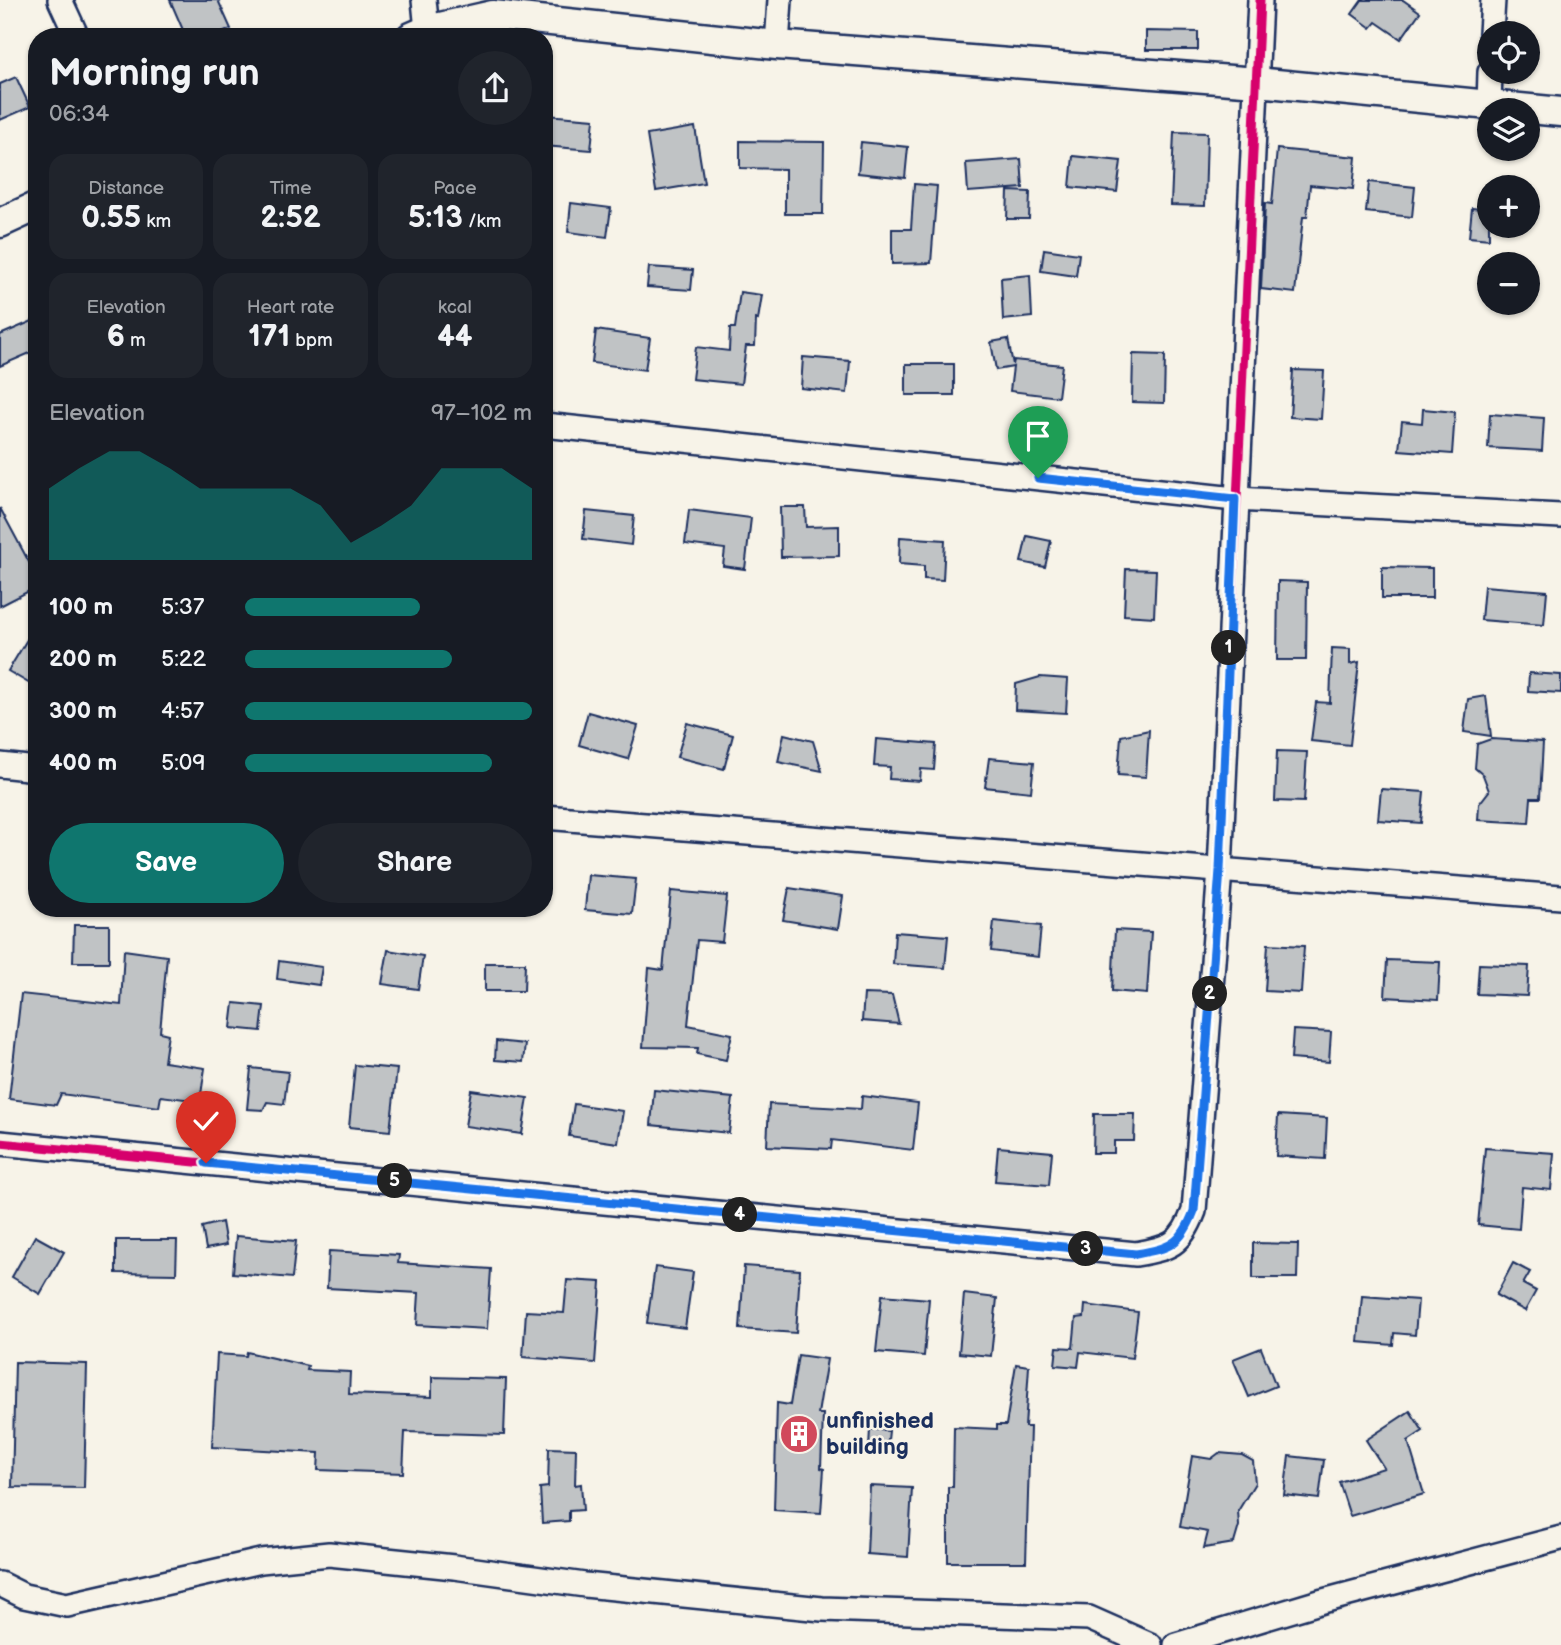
<!DOCTYPE html>
<html lang="en">
<head>
<meta charset="utf-8">
<style>
  :root { --surface:#171b24; --page:#20242c; --text:#f1f3f6; --muted:#9ea1a6; --accent:#0f766e }
  body { margin:0; font-family:"Balsamiq Sans",sans-serif; background:var(--page); color:var(--text); height:100vh; display:flex; flex-direction:column; font-size:26px; white-space:nowrap }
  * { box-sizing:border-box; margin:0 }
  p { font-size:23px; color:var(--muted) }
  .icon { flex:none; width:38px; height:38px; fill:none; stroke:currentColor; stroke-width:2; stroke-linecap:round; stroke-linejoin:round }
  .map { position:relative; flex:1; overflow:hidden }
  .drawer { position:absolute; left:28px; top:28px; width:525px; height:889px; display:flex; flex-direction:column; background:var(--surface); border-radius:28px; box-shadow:0 2px 5px #0004 }
  .drawer>* { flex:none }
  .controls { position:absolute; left:1477px; top:21px; display:grid; gap:14px }
  .controls a { display:grid; place-items:center; width:63px; height:63px; border-radius:50%; background:var(--surface); box-shadow:0 2px 5px #0004; font-size:35px }
  .pin { position:absolute; display:grid; place-items:center; width:60px; height:60px; color:#fff; margin:-72px -30px; border-radius:50% 50% 50% 0; rotate:-45deg; box-shadow:0 0 7px #0007 }
  .pin .icon { rotate:45deg }
  .km { position:absolute; width:35px; height:35px; margin:-18px; border-radius:50%; background:#222; color:#fff; font-size:19px; line-height:35px; text-align:center }
  .round { display:grid; place-items:center; flex:none; width:74px; height:74px; border-radius:37px; background:var(--page) }
  .headline { display:flex; align-items:center; justify-content:space-between; height:119px; padding:0 21px }
  h1 { font-size:38px; font-weight:800; line-height:52px }
  .figures { display:grid; grid-template-columns:repeat(3,1fr); gap:10px; height:119px; padding:7px 21px }
  .figures div { display:grid; align-content:center; border-radius:18px; background:var(--page); text-align:center }
  .figures b { font-size:30px; font-weight:800 }
  .figures small { font-size:19px; font-weight:400 }
  .figures p { font-size:19px }
  .chart { height:196px; padding:14px 21px }
  .chart p { display:flex; justify-content:space-between }
  .chart svg { width:100%; height:126px; margin-top:7px; fill:var(--accent); opacity:.7 }
  .button { display:flex; gap:14px; margin-top:auto; padding:14px 21px }
  .button a { flex:1; height:80px; border-radius:42px; background:var(--accent); color:#fff; font-size:28px; font-weight:800; line-height:80px; text-align:center }
  .button a+a { background:var(--page); color:var(--text) }
  ul { padding:0 21px; list-style:none; font-size:23px }
  li { display:grid; grid-template-columns:112px 84px 1fr; align-items:center; height:52px }
  li i { height:18px; border-radius:9px; background:var(--accent) }
  .map>svg:first-child { display:block }
</style>
</head>
<body>
<div class="map">
<svg width="1561" height="1645" viewBox="0 0 1561 1645">
  <rect width="100%" height="100%" fill="#f7f3e8"/>
  <filter id="ink" filterUnits="userSpaceOnUse"><feTurbulence type="fractalNoise" baseFrequency=".0143" numOctaves="2"/><feDisplacementMap in="SourceGraphic" scale="14" xChannelSelector="R" yChannelSelector="G"/><feConvolveMatrix kernelMatrix="1 2 1 2 8 2 1 2 1" color-interpolation-filters="sRGB"/></filter>
  <g filter="url(#ink)">
    <!-- building -->
    <g fill="#c0c3c5" stroke="#1b2f5e" stroke-width="2">
      <path d="M170 0H218L231 29 213 37H186Z"/>
      <path d="M1362 0H1403L1420 12 1401 39 1376 22 1371 28 1352 14Z"/>
      <path d="M1146 31 1198 32V50H1146Z"/>
      <path d="M16 77 30 107 0 120V84Z"/>
      <path d="M546 115 594 119 591 150 544 146Z"/>
      <path d="M695 127 704 183 656 191 647 135Z"/>
      <path d="M1174 132 1207 133 1205 206 1171 205Z"/>
      <path d="M740 141 824 142 823 214H785V169L740 168Z"/>
      <path d="M861 142 908 147 905 178 858 173Z"/>
      <path d="M1277 149 1356 157 1353 189 1310 185 1307 217H1303L1295 293 1261 289 1265 203 1272 204Z"/>
      <path d="M1073 156 1121 161 1117 192 1070 187Z"/>
      <path d="M1021 159 1023 188 968 192 966 163Z"/>
      <path d="M1369 182 1415 187 1412 217 1366 212Z"/>
      <path d="M914 184 937 186 931 263 892 264V229H911Z"/>
      <path d="M1008 191 1030 192 1029 219H1007Z"/>
      <path d="M571 203 611 208 607 237 568 232Z"/>
      <path d="M1472 208 1489 210V239L1469 237Z"/>
      <path d="M1044 249 1079 254 1076 276 1041 271Z"/>
      <path d="M649 267 693 270 691 290 647 287Z"/>
      <path d="M1030 275 1032 317 1003 320 1001 278Z"/>
      <path d="M740 292 762 295 758 320 756 319 755 346H746L741 384 692 379 696 347 729 351 730 328H735Z"/>
      <path d="M37 319V350L0 366V335Z"/>
      <path d="M596 330 650 338 645 370 592 363Z"/>
      <path d="M1008 339 1013 365 1014 360 1062 365 1058 397 1010 391 1013 367 996 370 991 342Z"/>
      <path d="M1133 354 1165 355 1164 403 1132 402Z"/>
      <path d="M803 357 850 361 847 393 801 388Z"/>
      <rect x="906" y="364" width="48" height="31"/>
      <path d="M1293 370 1324 371 1321 419 1290 417Z"/>
      <path d="M1423 409 1455 412 1452 454 1399 450 1402 421 1422 423Z"/>
      <path d="M1490 414 1544 418 1542 451 1488 448Z"/>
      <path d="M780 507H805L806 527 839 526V556L781 557Z"/>
      <path d="M0 508 37 577V587L0 606Z"/>
      <path d="M689 510 751 518 745 569 723 566 725 549 685 544Z"/>
      <path d="M586 511 634 516 631 545 583 539Z"/>
      <path d="M1027 536 1051 541 1045 567 1021 562Z"/>
      <path d="M900 537 945 540 943 580 924 579V566L899 564Z"/>
      <path d="M1382 567 1432 568V598H1382Z"/>
      <path d="M1126 569 1156 570 1154 617 1124 615Z"/>
      <path d="M1278 581 1307 582 1306 660H1277Z"/>
      <path d="M1484 586 1547 591 1544 625 1481 620Z"/>
      <path d="M37 623V688L8 671Z"/>
      <path d="M1332 648 1350 649V664L1359 662 1350 745 1311 741 1316 702 1330 703Z"/>
      <path d="M1529 673 1561 675V693L1528 691Z"/>
      <path d="M1040 677 1068 679 1066 713 1015 710 1016 684Z"/>
      <path d="M1486 696 1491 736 1464 732 1468 699Z"/>
      <path d="M588 712 638 726 628 759 579 745Z"/>
      <path d="M687 723 733 735 724 769 677 757Z"/>
      <path d="M1149 730 1146 777 1118 775 1121 736Z"/>
      <path d="M784 734 813 741 822 771 778 762Z"/>
      <path d="M876 739 936 744 934 770 921 769 920 781 889 779 890 767 874 766Z"/>
      <path d="M1491 739 1543 742 1540 798H1531L1529 823 1478 820 1479 804 1489 791 1483 775 1475 768 1477 744Z"/>
      <path d="M1277 751 1307 752 1304 802 1275 801Z"/>
      <path d="M989 758 1034 762 1031 792 985 787Z"/>
      <path d="M1381 789 1424 792 1421 823 1378 820Z"/>
      <path d="M588 875 636 879 632 914 585 910Z"/>
      <path d="M789 888 843 896 838 929 783 920Z"/>
      <path d="M671 891 727 896 722 942 697 940 688 1025 732 1034 726 1060 697 1054 698 1048 643 1047 649 968 663 970Z"/>
      <path d="M994 921 1041 926 1038 957 991 951Z"/>
      <path d="M74 925H109V962H73Z"/>
      <path d="M1115 930 1151 932 1147 994 1112 991Z"/>
      <path d="M895 932 948 936 945 968 893 964Z"/>
      <path d="M1268 944 1304 946 1301 993 1265 991Z"/>
      <path d="M124 950 167 956 160 1032 168 1034 164 1062 205 1068 200 1101 161 1096 159 1107 61 1094 56 1105 9 1099 21 994 121 1005Z"/>
      <path d="M388 950 423 956 418 989 382 984Z"/>
      <path d="M1387 960 1440 962 1438 1000 1385 997Z"/>
      <path d="M279 961 322 967 319 985 277 979Z"/>
      <path d="M485 963H525L524 991H485Z"/>
      <path d="M1479 964 1529 966 1527 996 1477 994Z"/>
      <path d="M864 994 892 995 899 1024 862 1021Z"/>
      <path d="M234 1003 264 1006 261 1031 231 1028Z"/>
      <path d="M1293 1030 1331 1032 1329 1062 1291 1059Z"/>
      <path d="M496 1041 525 1044 523 1062 495 1060Z"/>
      <path d="M355 1065 397 1069 390 1131 349 1127Z"/>
      <path d="M251 1068 288 1072 284 1104 267 1102 263 1110 247 1109Z"/>
      <path d="M471 1090 528 1098 522 1134 465 1126Z"/>
      <path d="M654 1090 733 1098 729 1133 651 1125Z"/>
      <path d="M862 1096 918 1103 913 1150 832 1140 831 1149 767 1146 769 1104 861 1109Z"/>
      <path d="M574 1104 623 1111 618 1143 569 1136Z"/>
      <path d="M1094 1114H1135L1134 1141H1114V1153H1093Z"/>
      <path d="M1278 1115 1327 1118 1325 1159 1276 1156Z"/>
      <path d="M998 1147 1052 1152 1049 1185 995 1181Z"/>
      <path d="M1485 1148 1554 1153 1551 1190 1522 1187 1519 1229 1478 1225Z"/>
      <path d="M222 1222 226 1245 206 1249 202 1227Z"/>
      <path d="M35 1236 64 1252 40 1294 12 1277Z"/>
      <path d="M236 1236 296 1241 292 1278 233 1273Z"/>
      <path d="M116 1240H177L176 1274 116 1273Z"/>
      <path d="M1253 1243 1298 1244 1297 1278H1253Z"/>
      <path d="M329 1251 399 1255 398 1263 491 1269 487 1329 417 1325 419 1293 327 1288Z"/>
      <path d="M1513 1263 1530 1272 1523 1284 1536 1291 1525 1311 1496 1295Z"/>
      <path d="M744 1266 800 1270 796 1333 740 1329Z"/>
      <path d="M655 1267 693 1272 685 1328 647 1323Z"/>
      <path d="M567 1280 601 1282 595 1363 523 1357 526 1311 564 1313Z"/>
      <path d="M964 1294 997 1298 991 1356 959 1353Z"/>
      <path d="M882 1295 929 1299 924 1356 876 1352Z"/>
      <path d="M1362 1296 1418 1300 1415 1335 1394 1333 1393 1345 1358 1342Z"/>
      <path d="M1085 1305 1138 1312 1132 1358 1080 1352 1078 1367 1055 1365 1057 1347 1073 1348 1076 1318 1084 1317Z"/>
      <path d="M1261 1348 1276 1386 1249 1397 1233 1359Z"/>
      <path d="M247 1352 308 1366 307 1370 350 1372 349 1394 432 1397V1377L506 1379 504 1435 405 1432 403 1473 318 1470 319 1453 212 1447 217 1354 246 1356Z"/>
      <path d="M798 1355 827 1359 818 1414H823L821 1468 824 1469 821 1513 774 1510 777 1403 790 1405Z"/>
      <path d="M15 1362 87 1364 84 1488 12 1487Z"/>
      <path d="M1016 1364 1029 1366 1025 1427H1030L1026 1562H948V1487H953L954 1427 997 1429V1425H1006Z"/>
      <path d="M1410 1411 1423 1431 1408 1441 1424 1494 1350 1516 1339 1482 1384 1468 1366 1440Z"/>
      <path d="M870 1429 889 1431 887 1449 869 1447Z"/>
      <path d="M549 1448 576 1449 575 1485 581 1484 583 1510 569 1511V1521L542 1523 540 1488 548 1487Z"/>
      <path d="M1219 1453 1242 1455 1253 1461 1255 1483 1238 1511 1239 1526 1234 1543 1204 1548 1208 1532 1180 1527 1192 1456 1211 1459Z"/>
      <path d="M1289 1456 1324 1460 1319 1499 1284 1495Z"/>
      <path d="M870 1486 912 1488 908 1557 867 1554Z"/>
    </g>
    <g fill="none" stroke-linecap="round" stroke-linejoin="round">
      <defs>
        <g id="minor">
          <path d="M60 0 77 37"/>
          <path d="M424 0 427 30"/>
          <path d="M1491 33 1493 0"/>
          <path d="M777 45 780 0"/>
          <path d="M1489 105 1490 72"/>
          <path d="M544 425 1235 499 1561 516"/>
          <path d="M0 765 37 769"/>
          <path d="M544 817 1561 897"/>
          <path d="M0 1143 1136 1254C1170 1248 1181 1245 1194 1211L1220 870 1260 0"/>
          <path d="M0 1584 24 1596 67 1605 261 1561 329 1554 454 1567 585 1585 822 1609 1089 1618 1150 1645"/>
          <path d="M1176 1645 1323 1601 1561 1538"/>
        </g>
        <g id="tertiary">
          <path d="M411 37 427 30 493 15 777 45 1257 82 1561 112"/>
          <path d="M0 223 37 206"/>
        </g>
      </defs>
      <!-- minor casing -->
      <use href="#minor" stroke="#1b2f5e" stroke-width="28"/>
      <!-- tertiary casing -->
      <use href="#tertiary" stroke="#1b2f5e" stroke-width="33"/>
      <!-- minor -->
      <use href="#minor" stroke="#f7f3e8" stroke-width="23"/>
      <!-- tertiary -->
      <use href="#tertiary" stroke="#f7f3e8" stroke-width="28"/>
      <defs>
        <path id="cycleway" d="M0 1143 1136 1254C1170 1248 1181 1245 1194 1211L1220 870 1260 0"/>
      </defs>
      <!-- cycleway casing -->
      <use href="#cycleway" stroke="#f7f3e8" stroke-width="13"/>
      <!-- cycleway -->
      <use href="#cycleway" stroke="#d6006c" stroke-width="9"/>
    </g>
  </g>
  <g fill="none" stroke-linecap="round" stroke-linejoin="round" filter="url(#ink)">
    <defs>
      <path id="route" d="M206 1163 1136 1254C1170 1248 1181 1245 1194 1211L1220 870 1235 499 1038 478"/>
    </defs>
    <!-- route casing -->
    <use href="#route" stroke="#fff" stroke-width="14"/>
    <!-- route -->
    <use href="#route" stroke="#1a73e8" stroke-width="9"/>
  </g>
  <!-- icons -->
  <defs>
    <symbol id="building-disc" viewBox="-11 -11 22 22"><circle r="9.5" fill="#d1495b" stroke="#f7f3e8"/><path d="M-4-6H4V6H1V3H-1V6H-4ZM-2.5-4.3h1.7v1.8h-1.7ZM.8-4.3h1.7v1.8H.8ZM-2.5-1h1.7V.8h-1.7ZM.8-1h1.7V.8H.8Z" fill="#fff"/></symbol>
  </defs>
  <g fill-rule="evenodd">
    <use href="#building-disc" x="777" y="1412" width="44" height="44"/>
  </g>
  <g text-anchor="middle" dominant-baseline="central" stroke-width="5" stroke-linejoin="round" paint-order="stroke">
    <!-- poi labels -->
    <g font-size="23" font-weight="bold" fill="#1b2f5e" stroke="#f7f3e8" text-anchor="start">
      <text x="826" y="1421">unfinished<tspan x="826" dy="26">building</tspan></text>
    </g>
  </g>
</svg>
<div class="controls">
<a><svg class="icon" aria-label="locate" viewBox="0 0 24 24"><circle cx="12" cy="12" r="6"/><path d="M12 2v4M12 18v4M2 12h4M18 12h4"/></svg></a>
<a><svg class="icon" aria-label="layers" viewBox="0 0 24 24"><path d="M12 4l9 5-9 5-9-5zM3 14l9 5 9-5"/></svg></a>
<a>+</a>
<a>−</a>
</div>
<div class="pin" style="left:1038px;top:478px;background:#1e9e55"><svg class="icon" aria-label="arrive" viewBox="0 0 24 24"><path d="M6 21V4h12l-3 4 3 4H6"/></svg></div>
<div class="pin" style="left:206px;top:1163px;background:#d93025"><svg class="icon" aria-label="check" viewBox="0 0 24 24"><path d="M5 12l5 5 9-10"/></svg></div>
<b class="km" style="left:1229px;top:648px">1</b>
<b class="km" style="left:1210px;top:994px">2</b>
<b class="km" style="left:1086px;top:1249px">3</b>
<b class="km" style="left:740px;top:1215px">4</b>
<b class="km" style="left:395px;top:1181px">5</b>
<section class="drawer">
<div class="headline"><div><h1>Morning run</h1><p>06:34</p></div><a class="round"><svg class="icon" aria-label="share" viewBox="0 0 24 24"><path d="M12 15V3M7 8l5-5 5 5M5 13v7h14v-7"/></svg></a></div>
<div class="figures">
<div><p>Distance</p><b>0.55<small> km</small></b></div>
<div><p>Time</p><b>2:52</b></div>
<div><p>Pace</p><b>5:13<small> /km</small></b></div>
</div>
<div class="figures">
<div><p>Elevation</p><b>6<small> m</small></b></div>
<div><p>Heart rate</p><b>171<small> bpm</small></b></div>
<div><p>kcal</p><b>44</b></div>
</div>
<div class="chart"><p><span>Elevation</span>97–102 m</p>
<svg viewBox="0 0 160 44" preserveAspectRatio="none"><path d="M0 44V19L10 12L20 6L30 6L40 12L50 19L60 19L70 19L80 19L90 25L100 38L110 32L120 25L130 12L140 12L150 12L160 19V44z"/></svg>
</div>
<ul>
<li><b>100 m</b>5:37<i style="width:61%"></i></li>
<li><b>200 m</b>5:22<i style="width:72%"></i></li>
<li><b>300 m</b>4:57<i style="width:100%"></i></li>
<li><b>400 m</b>5:09<i style="width:86%"></i></li>
</ul>
<div class="button"><a>Save</a><a>Share</a></div>
</section>
</div>
</body>
</html>
